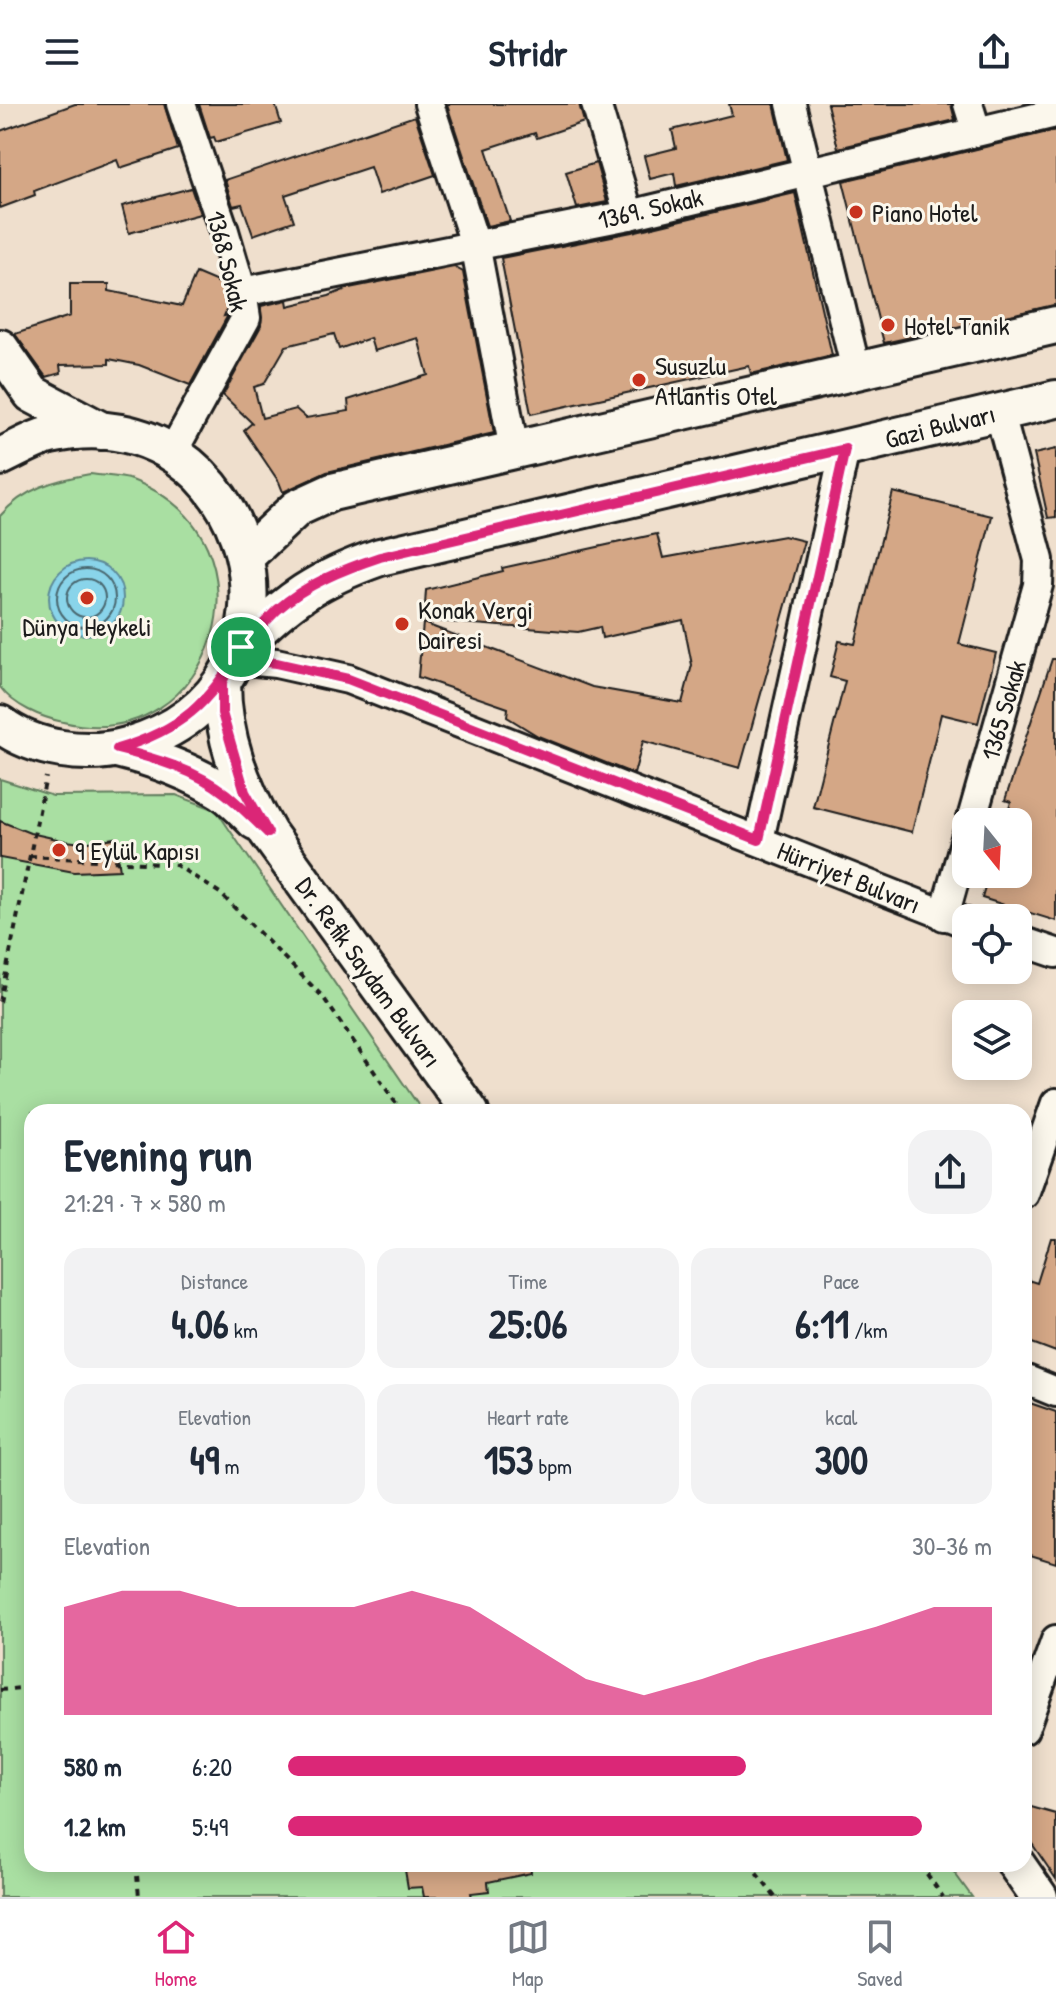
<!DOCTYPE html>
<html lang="en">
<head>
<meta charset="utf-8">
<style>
  :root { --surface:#fff; --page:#f2f2f3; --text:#1f2937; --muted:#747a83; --line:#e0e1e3; --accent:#db2777 }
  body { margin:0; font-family:"Patrick Hand",sans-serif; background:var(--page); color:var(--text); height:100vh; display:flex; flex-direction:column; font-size:30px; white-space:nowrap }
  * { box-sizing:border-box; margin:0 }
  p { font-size:26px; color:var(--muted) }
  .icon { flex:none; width:44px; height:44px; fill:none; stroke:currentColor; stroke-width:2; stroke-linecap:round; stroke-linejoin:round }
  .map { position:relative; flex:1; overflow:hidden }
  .sheet { position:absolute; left:24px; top:1000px; width:1008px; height:768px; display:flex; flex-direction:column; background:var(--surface); border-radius:24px; box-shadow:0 4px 20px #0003 }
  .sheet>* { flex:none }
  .needle { width:52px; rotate:162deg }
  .buttons { position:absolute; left:952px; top:704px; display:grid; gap:16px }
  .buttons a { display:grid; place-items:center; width:80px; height:80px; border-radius:16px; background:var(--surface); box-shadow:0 4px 20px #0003; font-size:40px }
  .pin { position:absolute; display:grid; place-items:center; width:68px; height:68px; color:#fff; margin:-34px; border:4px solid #fff; border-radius:50%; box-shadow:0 2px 8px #0007 }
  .round { display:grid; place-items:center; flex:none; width:84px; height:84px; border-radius:24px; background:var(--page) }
  .head { display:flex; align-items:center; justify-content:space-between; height:136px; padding:0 40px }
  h1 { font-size:44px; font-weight:700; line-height:60px }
  .stats { display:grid; grid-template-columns:repeat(3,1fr); gap:12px; height:136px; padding:8px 40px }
  .stats div { display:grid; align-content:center; border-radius:20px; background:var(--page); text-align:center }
  .stats b { font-size:40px; font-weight:700 }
  .stats small { font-size:22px; font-weight:400 }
  .stats p { font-size:22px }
  .chart { height:224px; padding:16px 40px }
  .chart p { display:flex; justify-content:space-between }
  .chart svg { width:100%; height:144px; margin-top:8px; fill:var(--accent); opacity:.7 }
  ul { padding:0 40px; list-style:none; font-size:26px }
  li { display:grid; grid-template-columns:128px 96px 1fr; align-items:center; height:60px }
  li i { height:20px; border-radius:10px; background:var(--accent) }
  header { display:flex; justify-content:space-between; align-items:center; height:104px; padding:0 40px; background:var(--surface); font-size:36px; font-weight:700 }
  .tabs { display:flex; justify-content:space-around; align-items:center; height:112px; border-top:2px solid var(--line); background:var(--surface); font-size:22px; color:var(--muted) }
  .tabs a { display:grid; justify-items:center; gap:4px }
  .tabs .on { color:var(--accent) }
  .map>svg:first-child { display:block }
</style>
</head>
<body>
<header><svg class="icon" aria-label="menu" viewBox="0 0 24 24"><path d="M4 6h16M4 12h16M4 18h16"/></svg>Stridr<svg class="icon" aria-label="share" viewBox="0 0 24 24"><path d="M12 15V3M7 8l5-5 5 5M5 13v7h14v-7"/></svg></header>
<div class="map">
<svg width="1056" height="1793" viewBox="0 0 1056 1793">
  <rect width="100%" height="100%" fill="#efdfcd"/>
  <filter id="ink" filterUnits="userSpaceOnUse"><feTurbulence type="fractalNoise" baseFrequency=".0125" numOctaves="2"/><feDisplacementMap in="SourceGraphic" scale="16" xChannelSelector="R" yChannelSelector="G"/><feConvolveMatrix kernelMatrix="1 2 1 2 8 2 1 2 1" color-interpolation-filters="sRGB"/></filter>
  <g filter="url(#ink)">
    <!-- green -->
    <g fill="#a9dfa2" stroke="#627e5f" stroke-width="2">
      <path d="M90 370C103 372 120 372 132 376 285 434 215 655 63 618 40 613 14 602 0 583V412C24 384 55 376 90 370Z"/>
      <path d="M0 675 53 692 176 691 216 706 423 1008H32V1760H948L972 1793H0Z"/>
    </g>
    <!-- water -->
    <circle fill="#89d4ea" stroke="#5d8a98" stroke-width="2" cx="86" cy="494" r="37"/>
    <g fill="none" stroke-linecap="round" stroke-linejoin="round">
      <!-- shore -->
      <g stroke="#48666e" stroke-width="2">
        <circle cx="86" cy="494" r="29"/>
        <circle cx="86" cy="494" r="19"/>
      </g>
    </g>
    <!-- building -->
    <g fill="#d4a786" stroke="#1c1c1c" stroke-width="2" fill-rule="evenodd">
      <path d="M75 0H164L178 45 120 64 117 56 34 87 35 91 0 104V27Z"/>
      <path d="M199 0H275L281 19 216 38 214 33 210 34Z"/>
      <path d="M451 0H579L584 18 537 34 535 29 486 45 510 117 487 122 447 1Z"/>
      <path d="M729 0H774L787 56 676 82 674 69 650 75 644 52 676 44 672 26 732 11Z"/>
      <path d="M827 0H951L955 16 838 44Z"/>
      <path d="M415 12 435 71 379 90 370 63 285 91 294 117 253 131 242 100 233 102 225 76Z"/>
      <path d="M1056 26V201L884 239 843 77Z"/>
      <path d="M596 59 607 98 577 104 566 68Z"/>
      <path d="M191 84 200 110 129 129 122 102Z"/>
      <path d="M795 89 832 251 751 270 749 262 531 310 501 154 632 128Z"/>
      <path d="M454 163 463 168 494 329 327 368 283 388 279 378 244 326 252 319 223 291 261 222V202L287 196 288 202 329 192 349 184ZM334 230 339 245 370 234 374 247 418 234 428 271 348 296 349 307 306 314 296 305 262 314 254 283 264 280 286 242Z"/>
      <path d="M196 169 222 180 227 205 224 212 228 211 190 281 139 261 109 255V260L60 261 61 269 46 273 15 230 70 212V180H109V187L182 202Z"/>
      <path d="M1056 345V413L1048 414 1034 350Z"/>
      <path d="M893 388 992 412 959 540 996 549 978 619 941 610 912 728 813 703 845 577 830 573 839 537 855 540Z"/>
      <path d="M657 430 663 454 784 432 804 437 740 664 643 637 634 670 538 632 507 613 508 604 418 573 423 519 592 583 682 599 692 561 683 516 602 534 600 523 578 528 424 516 426 486 503 467 502 464Z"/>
      <path d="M1052 555H1056V817L982 794 989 770H1018V718H1005L1011 698 1005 696Z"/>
      <path d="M0 717 30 729 66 737 82 739 115 734 120 766 74 768 0 754Z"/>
      <path d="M1051 1134H1056V1248L1024 1236V1188L1028 1176 1037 1179Z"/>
      <path d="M1024 1297 1056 1308V1459L1024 1449Z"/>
      <path d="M1024 1701 1056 1710V1775L1024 1728Z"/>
      <path d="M404 1760H530L531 1769 488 1778 489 1787 471 1789 472 1793H424L422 1783 408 1784Z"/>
    </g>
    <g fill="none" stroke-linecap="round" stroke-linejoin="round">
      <defs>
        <g id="minor">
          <path d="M429 0 475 140 514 346"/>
          <path d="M596 0 629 111"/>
          <path d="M791 0 856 266"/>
          <path d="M968 0 976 26"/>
          <path d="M242 188 629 111 1056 9"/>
          <path d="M172 349 246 214 242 188 224 127 181 0"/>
          <path d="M234 555 276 559 348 575 966 819"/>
          <path d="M971 718 1038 481 1039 456 999 307"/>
          <path d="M759 736 845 345"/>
          <path d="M944 812 966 734"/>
          <path d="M1018 836 1056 849"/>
          <path d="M1024 1090 1056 999"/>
          <path d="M1024 1275 1056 1288"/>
          <path d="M1024 1625 1056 1536"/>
        </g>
        <g id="major">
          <path d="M0 244 32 290 102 327"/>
          <path d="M0 353C16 346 33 335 50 331 254 286 335 583 127 642 87 653 34 646 0 620"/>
          <path d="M246 452 297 404 332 388 1056 221"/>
          <path d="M241 543C287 496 317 475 380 453L1056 295"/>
          <path d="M222 578C222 633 241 682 268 729L470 1008"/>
          <path d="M117 645C154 654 190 667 222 687 234 695 245 707 255 717"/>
          <path d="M1016 1760 1039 1793"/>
        </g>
      </defs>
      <!-- minor casing -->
      <use href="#minor" stroke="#1c1c1c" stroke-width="34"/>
      <!-- major casing -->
      <use href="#major" stroke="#1c1c1c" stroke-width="42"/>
      <!-- path -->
      <g stroke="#1c1c1c" stroke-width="4" stroke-dasharray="6 6" stroke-linecap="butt">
        <path d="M30 752 176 761 220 789 323 893 402 1008"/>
        <path d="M0 898 46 673"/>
        <path d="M0 1586 32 1583"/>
        <path d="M136 1760 139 1793"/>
        <path d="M749 1760 775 1793"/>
        <path d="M920 1760 943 1793"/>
      </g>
      <!-- minor -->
      <use href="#minor" stroke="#fbf7ec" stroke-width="28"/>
      <!-- major -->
      <use href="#major" stroke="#fbf7ec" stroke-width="36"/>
    </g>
  </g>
  <g fill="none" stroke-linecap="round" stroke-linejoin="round" filter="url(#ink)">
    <defs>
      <path id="route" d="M241 543C210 600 180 626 117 645 154 654 196 666 226 690 241 702 254 716 268 729L245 688 222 609V578L234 555 276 559 348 575 759 736 845 345 380 453C344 465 306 480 277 506 265 518 253 531 241 543"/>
    </defs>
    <!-- route casing -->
    <use href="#route" stroke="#fff" stroke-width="16"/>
    <!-- route -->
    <use href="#route" stroke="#db2777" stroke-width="10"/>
  </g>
  <!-- markers -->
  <g fill="#c8321e" stroke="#fbf7ec" stroke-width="3">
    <circle cx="856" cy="108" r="8"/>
    <circle cx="888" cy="221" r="8"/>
    <circle cx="639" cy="276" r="8"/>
    <circle cx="87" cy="494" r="8"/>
    <circle cx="402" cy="520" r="8"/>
    <circle cx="59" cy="746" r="8"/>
  </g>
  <g text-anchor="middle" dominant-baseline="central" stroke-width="6" stroke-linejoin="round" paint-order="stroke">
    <!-- street labels -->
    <g font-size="26" fill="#1c1c1c" stroke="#fbf7ec">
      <text transform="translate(650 104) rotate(-13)">1369. Sokak</text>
      <text transform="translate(228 157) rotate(76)">1368 Sokak</text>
      <text transform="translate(940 322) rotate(-14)">Gazi Bulvarı</text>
      <text transform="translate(1003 606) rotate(-74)">1365 Sokak</text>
      <text transform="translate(849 773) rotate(22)">Hürriyet Bulvarı</text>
      <text transform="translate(369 868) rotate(54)">Dr. Refik Saydam Bulvarı</text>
    </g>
    <!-- poi labels -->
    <g font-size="26" fill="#1c1c1c" stroke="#fbf7ec" text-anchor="start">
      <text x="872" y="108">Piano Hotel</text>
      <text x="904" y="221">Hotel Tanik</text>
      <text x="655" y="261">Susuzlu<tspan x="655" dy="30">Atlantis Otel</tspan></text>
      <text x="418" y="505">Konak Vergi<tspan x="418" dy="30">Dairesi</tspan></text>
      <text x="87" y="522" text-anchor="middle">Dünya Heykeli</text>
      <text x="75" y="746">9 Eylül Kapısı</text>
    </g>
  </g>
</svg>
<div class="buttons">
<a><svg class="needle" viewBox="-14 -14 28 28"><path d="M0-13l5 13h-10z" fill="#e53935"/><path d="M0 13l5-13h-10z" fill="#747a83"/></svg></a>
<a><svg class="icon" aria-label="locate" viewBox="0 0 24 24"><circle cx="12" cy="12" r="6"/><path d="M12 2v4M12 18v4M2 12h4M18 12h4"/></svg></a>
<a><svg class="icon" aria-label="layers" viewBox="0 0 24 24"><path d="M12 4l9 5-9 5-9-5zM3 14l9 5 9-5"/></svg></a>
</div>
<div class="pin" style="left:241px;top:543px;background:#1e9e55"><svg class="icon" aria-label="arrive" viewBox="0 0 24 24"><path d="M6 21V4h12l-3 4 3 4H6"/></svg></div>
<section class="sheet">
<div class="head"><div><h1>Evening run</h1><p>21:29 · 7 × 580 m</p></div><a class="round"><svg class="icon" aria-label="share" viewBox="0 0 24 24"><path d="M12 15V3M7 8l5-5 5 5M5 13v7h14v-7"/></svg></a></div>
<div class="stats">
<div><p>Distance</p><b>4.06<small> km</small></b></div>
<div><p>Time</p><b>25:06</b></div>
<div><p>Pace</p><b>6:11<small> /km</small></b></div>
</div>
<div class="stats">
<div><p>Elevation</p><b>49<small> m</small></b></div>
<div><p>Heart rate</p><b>153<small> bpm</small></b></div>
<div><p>kcal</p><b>300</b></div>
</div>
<div class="chart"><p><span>Elevation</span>30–36 m</p>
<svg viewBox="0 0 160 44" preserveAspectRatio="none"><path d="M0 44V11L10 6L20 6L30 11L40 11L50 11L60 6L70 11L80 22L90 33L100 38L110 33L120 27L130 22L140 17L150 11L160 11V44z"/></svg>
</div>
<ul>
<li><b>580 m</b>6:20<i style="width:65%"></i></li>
<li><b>1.2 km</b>5:49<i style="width:90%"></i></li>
</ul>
</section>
</div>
<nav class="tabs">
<a class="on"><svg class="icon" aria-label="home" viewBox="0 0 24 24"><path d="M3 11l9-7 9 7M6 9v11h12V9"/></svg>Home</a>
<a><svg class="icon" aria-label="map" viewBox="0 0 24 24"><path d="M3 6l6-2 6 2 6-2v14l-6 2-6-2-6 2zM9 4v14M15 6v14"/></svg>Map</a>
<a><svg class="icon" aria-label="saved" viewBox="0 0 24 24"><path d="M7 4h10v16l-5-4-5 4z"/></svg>Saved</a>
</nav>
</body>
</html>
